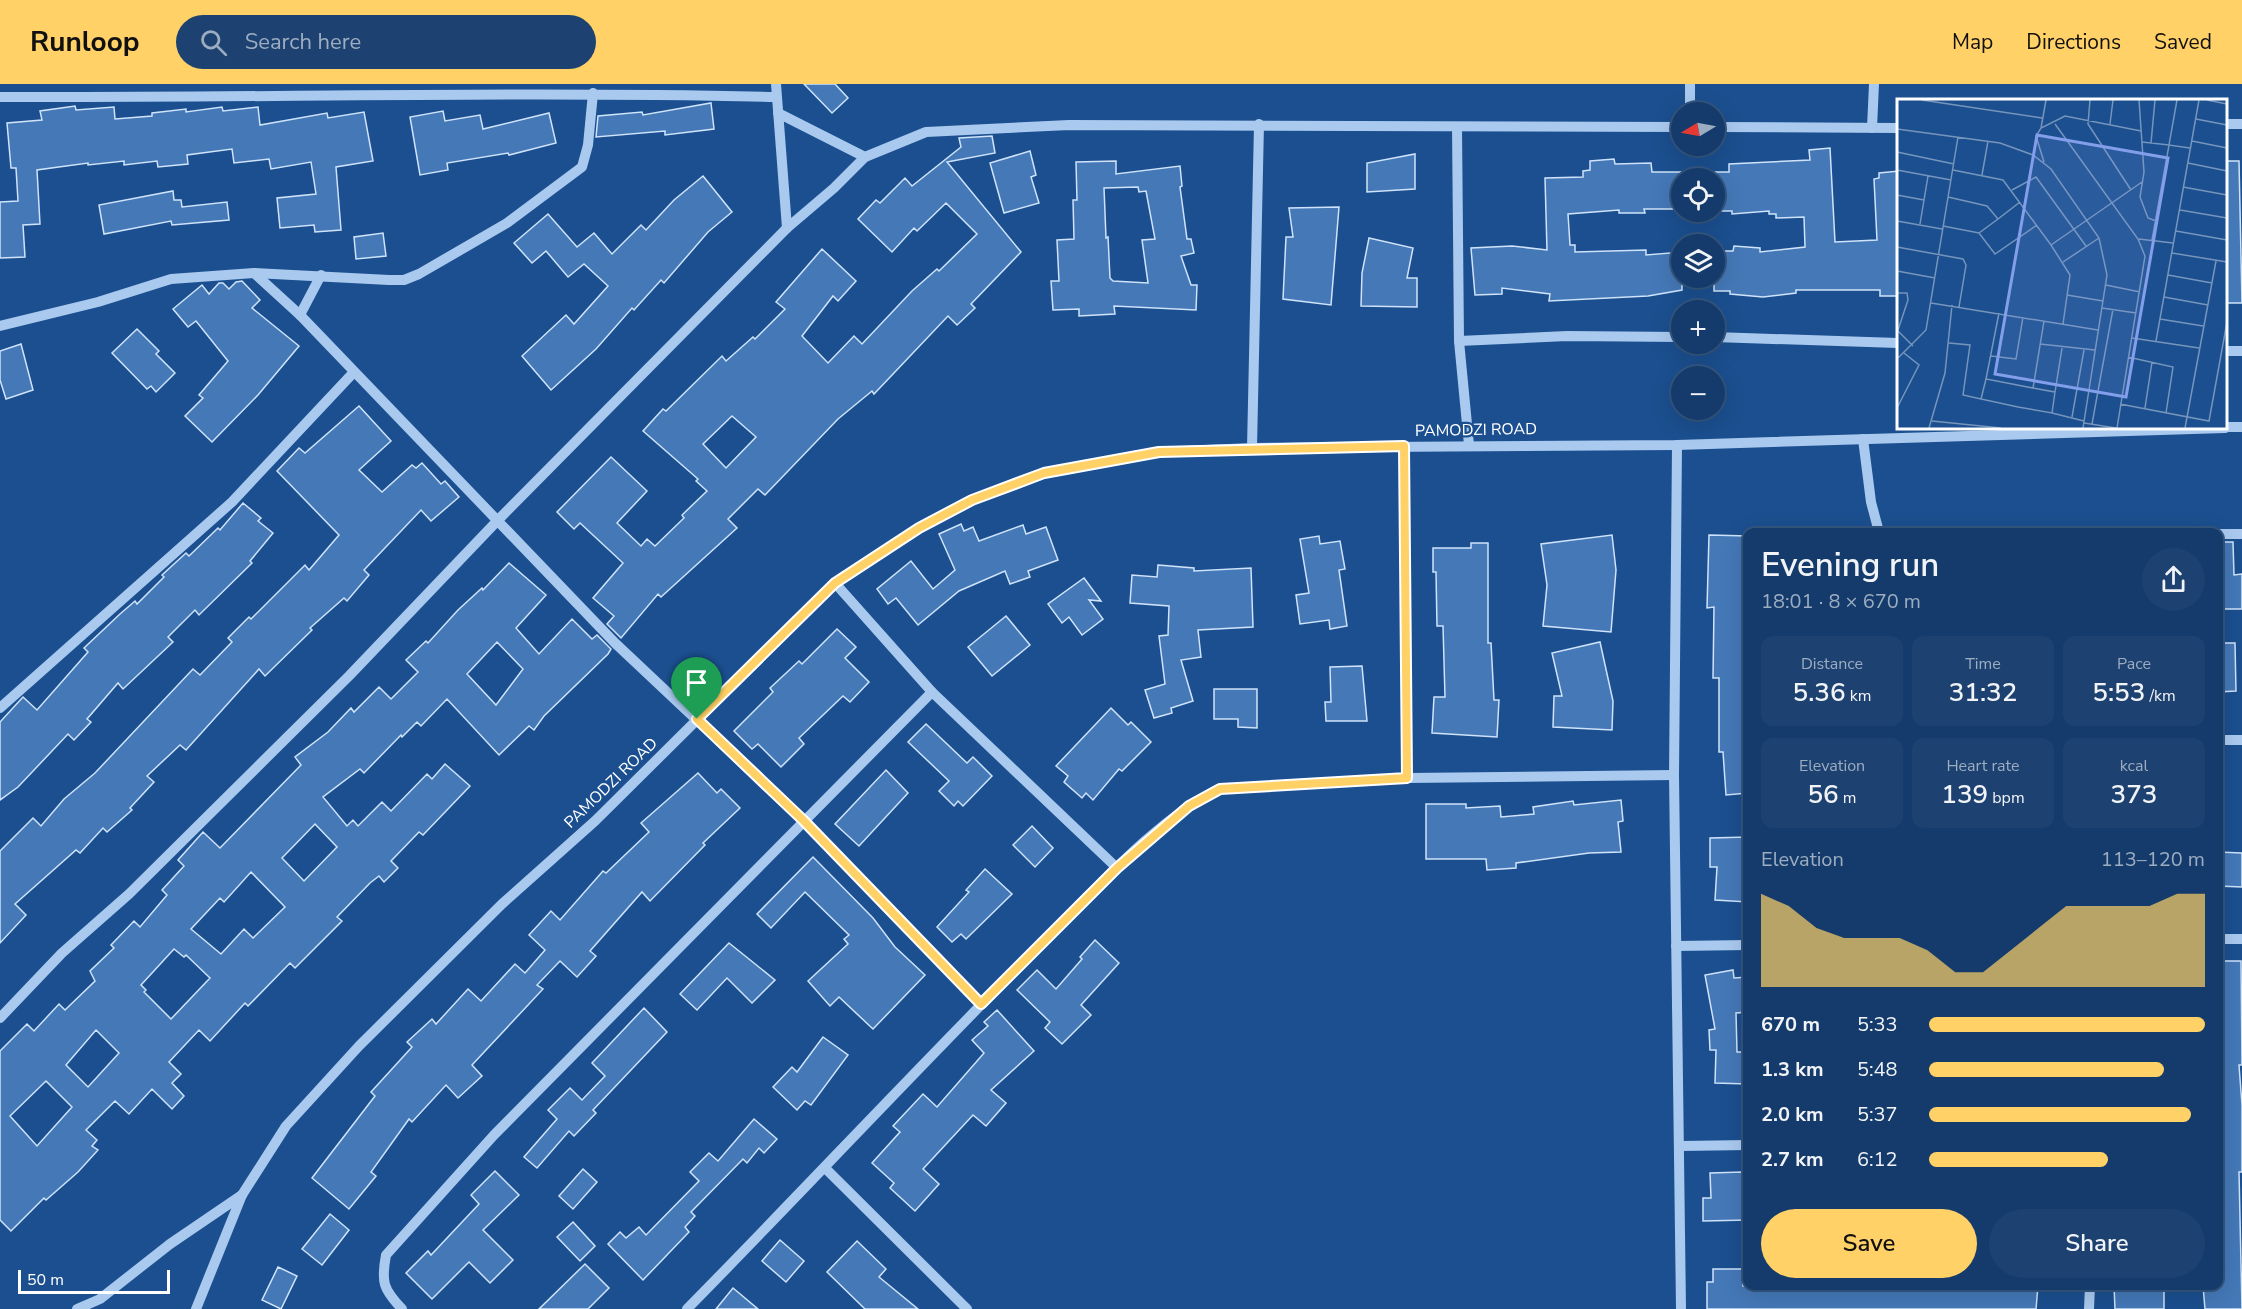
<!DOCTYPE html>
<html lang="en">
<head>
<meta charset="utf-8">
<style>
  :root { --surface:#143b6b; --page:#1d4271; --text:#f1f3f6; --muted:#9dadc1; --line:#33557e; --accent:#ffd166 }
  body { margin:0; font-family:"Nunito Sans",sans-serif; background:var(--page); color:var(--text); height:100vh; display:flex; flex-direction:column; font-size:22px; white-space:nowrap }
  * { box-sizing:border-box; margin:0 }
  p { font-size:20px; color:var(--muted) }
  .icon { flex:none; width:33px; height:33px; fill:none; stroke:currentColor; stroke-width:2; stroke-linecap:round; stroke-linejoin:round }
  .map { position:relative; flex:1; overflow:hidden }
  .side { position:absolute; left:1743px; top:444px; width:480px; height:762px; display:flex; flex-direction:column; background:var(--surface); border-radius:12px; box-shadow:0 6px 24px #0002,0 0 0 2px var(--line) }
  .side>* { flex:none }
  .needle { width:39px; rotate:260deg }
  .controls { position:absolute; left:1671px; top:18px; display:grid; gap:12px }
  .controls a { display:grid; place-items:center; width:54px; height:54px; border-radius:50%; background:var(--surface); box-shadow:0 6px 24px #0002,0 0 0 2px var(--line); font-size:30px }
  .scale { position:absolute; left:18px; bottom:15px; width:152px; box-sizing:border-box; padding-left:6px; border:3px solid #fff; border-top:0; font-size:16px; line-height:21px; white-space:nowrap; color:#fff; -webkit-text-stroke:4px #1b4f8f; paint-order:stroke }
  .pin { position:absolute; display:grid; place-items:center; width:51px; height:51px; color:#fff; margin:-62px -26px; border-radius:50% 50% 50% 0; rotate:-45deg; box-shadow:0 0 6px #0007 }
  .pin .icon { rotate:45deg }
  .round { display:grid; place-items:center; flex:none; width:63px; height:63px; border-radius:32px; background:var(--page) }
  .headline { display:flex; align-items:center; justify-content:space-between; height:102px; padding:0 18px }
  h1 { font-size:33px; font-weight:600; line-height:45px }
  .stats { display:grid; grid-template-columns:repeat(3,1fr); gap:9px; height:102px; padding:6px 18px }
  .stats div { display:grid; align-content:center; border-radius:12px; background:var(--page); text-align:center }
  .stats b { font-size:26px; font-weight:600 }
  .stats small { font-size:16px; font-weight:400 }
  .stats p { font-size:16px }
  .chart { height:168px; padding:12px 18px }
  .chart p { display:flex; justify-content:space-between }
  .chart svg { width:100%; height:108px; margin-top:6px; fill:var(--accent); opacity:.7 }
  .button { display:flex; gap:12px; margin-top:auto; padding:12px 18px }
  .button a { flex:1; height:69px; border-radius:36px; background:var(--accent); color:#111; font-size:24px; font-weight:600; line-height:69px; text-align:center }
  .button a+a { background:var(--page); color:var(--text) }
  ul { padding:0 18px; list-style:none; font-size:20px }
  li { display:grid; grid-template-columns:96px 72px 1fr; align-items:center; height:45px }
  li i { height:15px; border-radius:8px; background:var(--accent) }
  header { display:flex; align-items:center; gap:36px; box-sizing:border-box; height:84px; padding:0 30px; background:var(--accent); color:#111 }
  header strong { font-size:28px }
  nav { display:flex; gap:33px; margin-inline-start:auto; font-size:21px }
  .search { width:420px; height:54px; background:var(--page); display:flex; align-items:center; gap:15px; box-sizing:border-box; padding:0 21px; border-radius:33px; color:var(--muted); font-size:22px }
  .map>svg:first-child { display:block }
</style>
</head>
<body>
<header>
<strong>Runloop</strong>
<div class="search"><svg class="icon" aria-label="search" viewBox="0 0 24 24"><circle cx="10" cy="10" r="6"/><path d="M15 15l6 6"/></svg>Search here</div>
<nav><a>Map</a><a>Directions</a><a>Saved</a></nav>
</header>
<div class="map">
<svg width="2242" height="1225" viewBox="0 0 2242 1225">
  <rect width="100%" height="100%" fill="#1b4f8f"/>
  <!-- building -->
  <g fill="#4478b7" stroke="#cfe3fa" stroke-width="1.5" fill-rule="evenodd">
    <path d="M804 0H835L848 14 832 29Z"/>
    <path d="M711 19 714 45 665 51V47L596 53 598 32 642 28 643 31Z"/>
    <path d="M75 22 76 26 114 23 115 35 152 32V29L186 25V28L222 23 223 27 258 23 260 41 327 29 328 34 364 28 373 77 336 83 341 146 315 148 314 141 280 144 277 114 316 110 311 78 271 85 269 75 234 79 232 65 187 71 188 80 158 83 157 77 124 81V77L88 81V79L37 86 40 140 23 141 25 173 0 174V118L18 117 16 84H11L7 39 42 36 40 27Z"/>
    <path d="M443 27 445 37 480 31 483 45 549 29 556 59 509 71 508 69 447 79 448 86 420 91 410 33Z"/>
    <path d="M992 52 995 69 947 78 1021 168 971 220 975 224 957 241 948 232 874 310 872 307 838 335 765 411 758 405 728 435 737 444 661 513 658 510 621 554 607 540 614 532 593 514 623 479 580 439 574 445 557 428 611 373 647 407 617 439 641 462 647 455 655 462 684 434 682 431 707 407 696 397 698 395 643 347 663 325 666 327 722 272 726 277 753 253 755 255 785 225 776 218 822 165 856 197 838 217 833 212 802 252 828 279 854 252 862 260 912 207 937 185 939 187 977 150 946 119 917 147 914 144 892 168 858 135 876 116 880 119 905 94 912 102 961 63 959 54ZM732 332 756 353 726 384 703 360Z"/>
    <path d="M1830 64 1835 158 1877 156 1874 95 1879 94V89L1899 87V212H1880V206H1796V209L1763 213 1730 210V207H1714V167H1733L1734 162 1760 164V168L1805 163 1804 133 1776 134V130H1769V127L1732 130V127H1714V88H1729V80L1810 76 1809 66Z"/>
    <path d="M1030 67 1036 91 1031 93 1039 119 1004 129 990 79Z"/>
    <path d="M1415 70V105L1367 108V79Z"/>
    <path d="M1614 75 1615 80 1651 79 1652 88H1681V125H1644L1645 129H1619V126L1568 130 1570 161H1575V168L1646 166V171L1682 168V206L1648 212 1549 217 1550 210 1502 204V210L1475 211 1471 164 1512 162 1547 166 1545 94 1583 93V87L1590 86V77Z"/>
    <path d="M1116 77V90L1180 82 1182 102 1180 103 1187 155H1191L1194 169 1181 172 1191 201H1197L1196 226 1114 222 1115 230 1079 232V225L1053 226 1051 197H1059L1057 156 1074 155 1073 116H1077L1076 78ZM1138 103 1139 108 1146 107 1155 155 1142 156 1148 199 1113 197 1110 194 1108 153 1106 154 1104 104Z"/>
    <path d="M2226 77H2239L2242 219H2226Z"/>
    <path d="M703 92 732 128 708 148 664 199 661 196 634 226 632 224 596 265 551 306 522 272 566 231 574 240 608 202 584 180 568 193 546 167 532 179 514 159 548 130 577 163 594 149 612 170 641 141 646 146 674 116Z"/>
    <path d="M173 107 174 116H181L182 123 227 118 229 136 172 141 171 137 104 150 99 121Z"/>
    <path d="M1339 123 1331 221 1283 215 1286 153H1293L1289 124Z"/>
    <path d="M383 149 386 172 356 175 354 153Z"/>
    <path d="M1369 154 1413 164 1407 194H1417V223L1361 222 1362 189Z"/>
    <path d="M242 197 260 216 252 224 299 262 258 311 212 358 185 332 203 314 199 311 228 277 196 237 188 243 173 225 202 201 209 210 219 199H223L229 205 236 198Z"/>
    <path d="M137 245 159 267 156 270 175 289 156 308 151 302 147 305 112 269Z"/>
    <path d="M21 260 33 306 6 315 0 296V267Z"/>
    <path d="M359 322 391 357 359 386 382 408 412 381 416 384 422 379 441 400 445 397 459 413 431 437 421 426 364 486 369 491 347 517 344 514 310 544 312 546 265 592 259 585 186 666 180 661 147 692 154 698 130 724 132 726 107 748 103 744 80 769 76 766 15 820 26 831 0 859V767L33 734 41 742 64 715 95 689 193 585 200 591 232 558 228 554 249 533 251 535 305 481 309 486 339 451 277 387 299 364 305 369Z"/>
    <path d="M243 419 261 434 258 437 273 449 250 477 252 479 199 531 195 526 168 553 173 558 123 605 118 599 87 635 91 638 74 656 68 650 18 703 0 716V638L23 613 37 626 88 568 84 564 120 530 135 517 137 520 164 493 162 491 186 469 189 472 218 444 220 446Z"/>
    <path d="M961 440 964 447 973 443 979 457 1023 441 1026 450 1046 443 1058 476 1028 487 1030 493 1010 500 1005 487 959 507 918 541 896 514 888 520 877 505 911 477 933 505 955 486 939 450Z"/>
    <path d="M1612 451 1616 486 1611 548 1543 542 1547 501 1541 460Z"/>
    <path d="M1709 451 1748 452V709L1726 711 1723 668H1719V594H1713L1714 523 1707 524Z"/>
    <path d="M1319 452 1320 460 1340 457 1345 485 1339 486 1347 542 1330 545 1329 536 1300 540 1296 511 1309 509 1300 455Z"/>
    <path d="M2218 458H2233L2234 491 2242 490V525H2218Z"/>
    <path d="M1471 459H1488V559H1491L1494 616H1499L1497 653 1432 649 1434 613H1445L1443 542H1437L1436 488H1433V464H1471Z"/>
    <path d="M509 479 546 511 516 544 539 570 572 535 592 555 597 551 611 565 608 570 544 632 534 646 529 642 499 671 447 615 421 642 417 638 402 653 401 651 364 689 360 685 323 713 347 742 353 736 358 742 382 718 391 727 427 690 432 695 445 680 470 702 423 751 419 748 391 777 398 784 384 798 379 792 370 799 337 833 342 837 295 884 290 879 248 922 245 919 210 957 199 946 169 978 181 990 172 999 184 1012 172 1025 152 1005 129 1030 115 1017 86 1046 97 1056 92 1062 98 1066 78 1088 46 1116 44 1114 11 1147 0 1136V967L27 940 34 947 59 920 65 926 95 897 90 887 114 864 111 861 134 837 140 843 167 811 162 806 184 782 178 776 203 748 220 764 301 681 295 673 328 648 351 624 354 628 379 603 391 615 418 588 406 576 426 557 428 559 458 526 482 504 483 506ZM497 558 523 585 496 621 467 590ZM315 740 337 763 304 797 282 774ZM251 788 285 823 253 854 244 845 221 870 191 845 220 814 224 818ZM174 865 184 873 186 871 210 894 171 935 144 908 146 906 141 901ZM96 946 119 969 88 1003 66 981ZM46 997 72 1023 37 1062 10 1032Z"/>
    <path d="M1158 481 1194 484V487L1251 484 1253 543 1198 546 1201 573 1181 576 1193 617 1171 624 1172 629 1154 634 1145 606 1165 600 1159 552 1168 551 1169 522 1130 519 1132 491 1157 493Z"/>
    <path d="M1084 494 1101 517 1089 516 1103 535 1082 551 1069 533 1062 539 1048 520Z"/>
    <path d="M1006 532 1030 561 992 592 968 563Z"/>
    <path d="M837 545 856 563 845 574 869 598 850 618 843 612 799 654 804 660 781 683 758 660 752 665 734 647 773 608 770 604 799 577 802 580Z"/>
    <path d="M1600 558 1613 617 1612 646 1553 643 1554 612H1562L1552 569Z"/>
    <path d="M2218 559H2235L2236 607 2218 608Z"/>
    <path d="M1362 582 1367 637H1326L1325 618H1331L1330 583Z"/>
    <path d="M1214 605H1257V644L1238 643V635H1214Z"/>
    <path d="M1111 624 1128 641 1131 638 1151 658 1122 687 1119 685 1093 716 1086 709 1082 714 1064 698 1068 692 1056 682Z"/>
    <path d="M926 640 967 679 973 673 992 692 963 722 958 717 954 722 939 707 949 697 908 658Z"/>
    <path d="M886 686 908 709 859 762 835 740Z"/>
    <path d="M698 689 717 709 721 705 740 724 703 759 705 761 650 817 642 808 590 867 596 872 577 893 560 877 537 901 543 905 472 981 482 992 458 1014 446 1001 412 1038 409 1035 371 1088 376 1092 349 1125 312 1094 375 1012 371 1008 412 963 407 958 432 935 436 940 468 905 481 917 515 880 525 889 545 866 529 851 551 827 560 836 603 787 606 789 649 748 641 739Z"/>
    <path d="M1621 716 1623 737 1618 738 1621 768 1589 769 1516 779V784L1487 786 1486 775H1426V720H1466V724L1500 722 1501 733 1534 730 1533 723 1573 717 1574 721Z"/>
    <path d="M1032 742 1053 764 1035 783 1013 761Z"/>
    <path d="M1748 753V818L1715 816 1717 783H1710V754Z"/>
    <path d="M2218 768 2242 769V803L2218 802Z"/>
    <path d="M813 773 873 834 895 863 925 891 873 945 839 913 830 922 808 897 848 860 844 855 849 851 805 808 771 844 757 830Z"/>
    <path d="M985 785 1012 810 966 855 961 850 952 858 937 843 969 808 966 806Z"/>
    <path d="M1095 856 1119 879 1081 921 1091 931 1062 960 1045 944 1050 938 1017 906 1037 886 1056 905 1082 875 1080 873Z"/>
    <path d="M729 859 775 896 752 919 727 894 697 926 680 910Z"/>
    <path d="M2218 877H2241L2242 981H2239L2242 1021V1088H2239L2242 1225H2205L2203 1202H2218Z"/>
    <path d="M1733 886 1734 894 1748 893V928L1736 929 1737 968H1748V1000L1715 999 1716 966H1710L1709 946 1715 945 1705 891Z"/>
    <path d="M644 924 667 948 593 1026 596 1029 574 1052 569 1047 537 1084 524 1073 557 1035 548 1026 570 1004 582 1016 605 992 592 979Z"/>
    <path d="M997 926 1034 967 991 1006 1006 1019 986 1042 973 1031 923 1085 939 1100 915 1127 890 1104 894 1099 872 1079 900 1048 893 1042 923 1010 937 1023 984 969 972 956 988 942 984 938Z"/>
    <path d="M823 953 848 971 811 1021 805 1017 797 1026 773 1003 792 983 797 988Z"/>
    <path d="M754 1035 777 1055 764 1069 759 1064 747 1079 743 1075 691 1128 695 1132 685 1143 689 1148 643 1196 608 1160 620 1148 626 1154 639 1143 646 1151 699 1097 690 1088 709 1069 718 1077Z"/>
    <path d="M583 1085 597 1098 573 1125 559 1112Z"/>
    <path d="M495 1087 519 1111 483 1146 513 1176 490 1199 469 1178 432 1215 406 1189 428 1167 431 1171 479 1120 471 1111Z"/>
    <path d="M1742 1088V1100H1748V1136L1703 1137V1114H1711L1710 1089Z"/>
    <path d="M330 1130 349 1146 322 1181 302 1165Z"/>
    <path d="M573 1138 595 1162 580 1177 557 1153Z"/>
    <path d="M780 1156 804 1177 786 1198 762 1177Z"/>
    <path d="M857 1157 886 1185 879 1193 918 1225H865L827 1188Z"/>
    <path d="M585 1180 609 1204 588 1225H539Z"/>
    <path d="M278 1183 297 1192 281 1225 262 1216Z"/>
    <path d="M1713 1185H1743V1202H2038L2036 1225H1707V1198H1713Z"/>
    <path d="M2114 1202H2164V1225H2115Z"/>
    <path d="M733 1204 758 1225H716Z"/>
  </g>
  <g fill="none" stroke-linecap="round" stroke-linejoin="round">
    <!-- minor -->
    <g stroke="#a9c9ee" stroke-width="10">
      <path d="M776 0 787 144"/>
      <path d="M1690 0V28"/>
      <path d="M0 13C259 14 518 7 776 13"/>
      <path d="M778 29 865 73"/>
      <path d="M2226 40H2242"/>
      <path d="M1457 43 1459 257 1469 361"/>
      <path d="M1714 43 1898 44"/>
      <path d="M1872 44 1874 0"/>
      <path d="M254 189 300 231 615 559 803 736 981 920"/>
      <path d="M300 231 321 191"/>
      <path d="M0 242 98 218 171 195 254 189 389 196H404L419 190 507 139 582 83 588 61 593 9"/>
      <path d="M1714 253 1898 259"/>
      <path d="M1459 257 1567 252 1682 253"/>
      <path d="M2226 267H2242"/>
      <path d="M2226 343H2242"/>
      <path d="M1863 355 1871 418 1879 448"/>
      <path d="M1677 361 1674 691 1681 1225"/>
      <path d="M1404 362 1407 694"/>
      <path d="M1252 364 1259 40"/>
      <path d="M1999 448H2113"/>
      <path d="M2218 450H2242"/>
      <path d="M835 499 932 608 1117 784"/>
      <path d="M0 624 232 418 354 288"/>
      <path d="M2218 656H2242"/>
      <path d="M2218 855H2242"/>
      <path d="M1676 862 1748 861"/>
      <path d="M0 934 62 869 129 810 349 592 499 435 787 144 834 104 865 73 926 48 1069 41 1682 43"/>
      <path d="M1681 1062 1748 1061"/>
      <path d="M825 1084 967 1225"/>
      <path d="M77 1225 100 1215 170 1160 242 1111"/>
      <path d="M196 1225 242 1111 286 1042 359 962 502 820 595 737 835 499 919 444 972 416 1045 389 1159 368 1252 364 1677 361 2225 344"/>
      <path d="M402 1225C383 1205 381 1198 386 1171L494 1051 932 608"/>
      <path d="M687 1225C808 1102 926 975 1048 853 1095 806 1161 731 1220 705L1407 694 1674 691"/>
      <path d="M2089 1225 2090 1202"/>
    </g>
  </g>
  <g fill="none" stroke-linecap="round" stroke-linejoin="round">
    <defs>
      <path id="route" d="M1404 362 1407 694 1220 705 1189 722 1117 784 981 920 803 736 697 635 835 499 919 444 972 416 1044 389 1159 368Z"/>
    </defs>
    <!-- route casing -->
    <use href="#route" stroke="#fff" stroke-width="12"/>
    <!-- route -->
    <use href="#route" stroke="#ffd166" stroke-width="8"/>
  </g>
  <g text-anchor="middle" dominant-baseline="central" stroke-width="4.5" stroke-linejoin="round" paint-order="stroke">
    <!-- street labels -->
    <g font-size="16" fill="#fff" stroke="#1b4f8f">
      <text transform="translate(1476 346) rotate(-1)">PAMODZI ROAD</text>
      <text transform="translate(611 699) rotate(-44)">PAMODZI ROAD</text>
    </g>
  </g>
  <!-- overview -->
  <g transform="translate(1897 15)">
    <rect width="330" height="330" fill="#1b4f8f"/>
    <path fill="none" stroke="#7695bc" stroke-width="1.5" d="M25 1 145 19M193 1 191 25 234 91M242 1 247 73 243 98 251 119 259 122M310 1 330 5M299 20 330 26M158 25 241 140 248 157 220 329M213 25 216 1M144 29 149 1M0 30 103 44 136 56 154 70 202 139 210 176 186 329M295 42 330 49M245 43 272 46 280 1M254 44 258 1M0 53 57 65M147 63 139 37 144 29 168 17 244 32M291 64 330 72M0 71 54 81M56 71 106 81 154 146 173 176 166 225M85 76 91 42M286 88 330 96M115 91 139 78 189 147M0 96 27 101M51 98 90 107 101 120 123 103M283 111 330 119M0 122 45 130M23 125 31 77M46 127 82 134 101 120M279 132 330 141M82 134 98 155 140 126M242 140 276 144M255 141 272 46 293 49M154 146 245 83M0 148 66 160 69 166 62 208M275 154 330 163M166 163 202 139M0 172 38 179M271 176 315 184M209 186 243 193M0 194H10L11 201 1 231M170 196 206 202M267 198 311 206M34 204 201 231M205 209 239 214M102 214 89 280 136 289 147 222M263 220 306 227M0 231 16 247M235 239 302 249M259 242 302 1M52 244 73 246 66 296 84 300M143 245 198 251M94 257 119 260 126 218M231 258 276 268 269 314M0 260 29 231 61 38M89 280 84 300 121 308 155 314 158 293M136 289 158 293 165 249M223 305 312 322 330 223M0 309 22 266 7 254M248 309 255 263M155 314 187 322M175 318 187 251M35 322 104 329M187 324 219 329M195 325 216 210M32 329 48 274 55 206M288 329 319 162"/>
    <path fill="#839eea" fill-opacity="0.15" stroke="#839eea" stroke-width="3" d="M140 36 271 59 229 298 98 275Z"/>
    <rect width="330" height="330" fill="none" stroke="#fff" stroke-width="3"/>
  </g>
</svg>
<div class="controls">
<a><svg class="needle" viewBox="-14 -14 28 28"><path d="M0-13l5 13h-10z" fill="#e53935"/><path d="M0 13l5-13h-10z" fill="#9dadc1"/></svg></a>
<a><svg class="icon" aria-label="locate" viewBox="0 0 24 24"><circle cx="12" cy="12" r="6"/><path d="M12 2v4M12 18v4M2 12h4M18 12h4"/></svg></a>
<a><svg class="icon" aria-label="layers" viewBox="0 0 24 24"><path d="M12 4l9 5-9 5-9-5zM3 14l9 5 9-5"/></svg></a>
<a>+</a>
<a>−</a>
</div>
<div class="scale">50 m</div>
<div class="pin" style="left:697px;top:635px;background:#1e9e55"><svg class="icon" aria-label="arrive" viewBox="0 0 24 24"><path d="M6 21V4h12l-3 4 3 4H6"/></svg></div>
<section class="side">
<div class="headline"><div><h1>Evening run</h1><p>18:01 · 8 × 670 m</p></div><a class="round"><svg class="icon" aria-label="share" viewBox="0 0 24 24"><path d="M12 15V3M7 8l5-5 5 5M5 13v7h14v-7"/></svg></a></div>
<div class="stats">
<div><p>Distance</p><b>5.36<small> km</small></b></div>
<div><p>Time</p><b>31:32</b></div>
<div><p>Pace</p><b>5:53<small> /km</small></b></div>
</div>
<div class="stats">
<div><p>Elevation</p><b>56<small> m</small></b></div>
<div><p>Heart rate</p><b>139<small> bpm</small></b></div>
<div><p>kcal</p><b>373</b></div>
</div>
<div class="chart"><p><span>Elevation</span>113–120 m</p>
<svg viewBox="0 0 160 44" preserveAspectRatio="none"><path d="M0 44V6L10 11L20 20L30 24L40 24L50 24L60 29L70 38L80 38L90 29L100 20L110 11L120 11L130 11L140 11L150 6L160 6V44z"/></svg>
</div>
<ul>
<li><b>670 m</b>5:33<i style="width:100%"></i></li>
<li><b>1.3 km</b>5:48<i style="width:85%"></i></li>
<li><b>2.0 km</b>5:37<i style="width:95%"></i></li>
<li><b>2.7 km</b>6:12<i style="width:65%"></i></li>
</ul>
<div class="button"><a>Save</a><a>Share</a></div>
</section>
</div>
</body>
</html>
